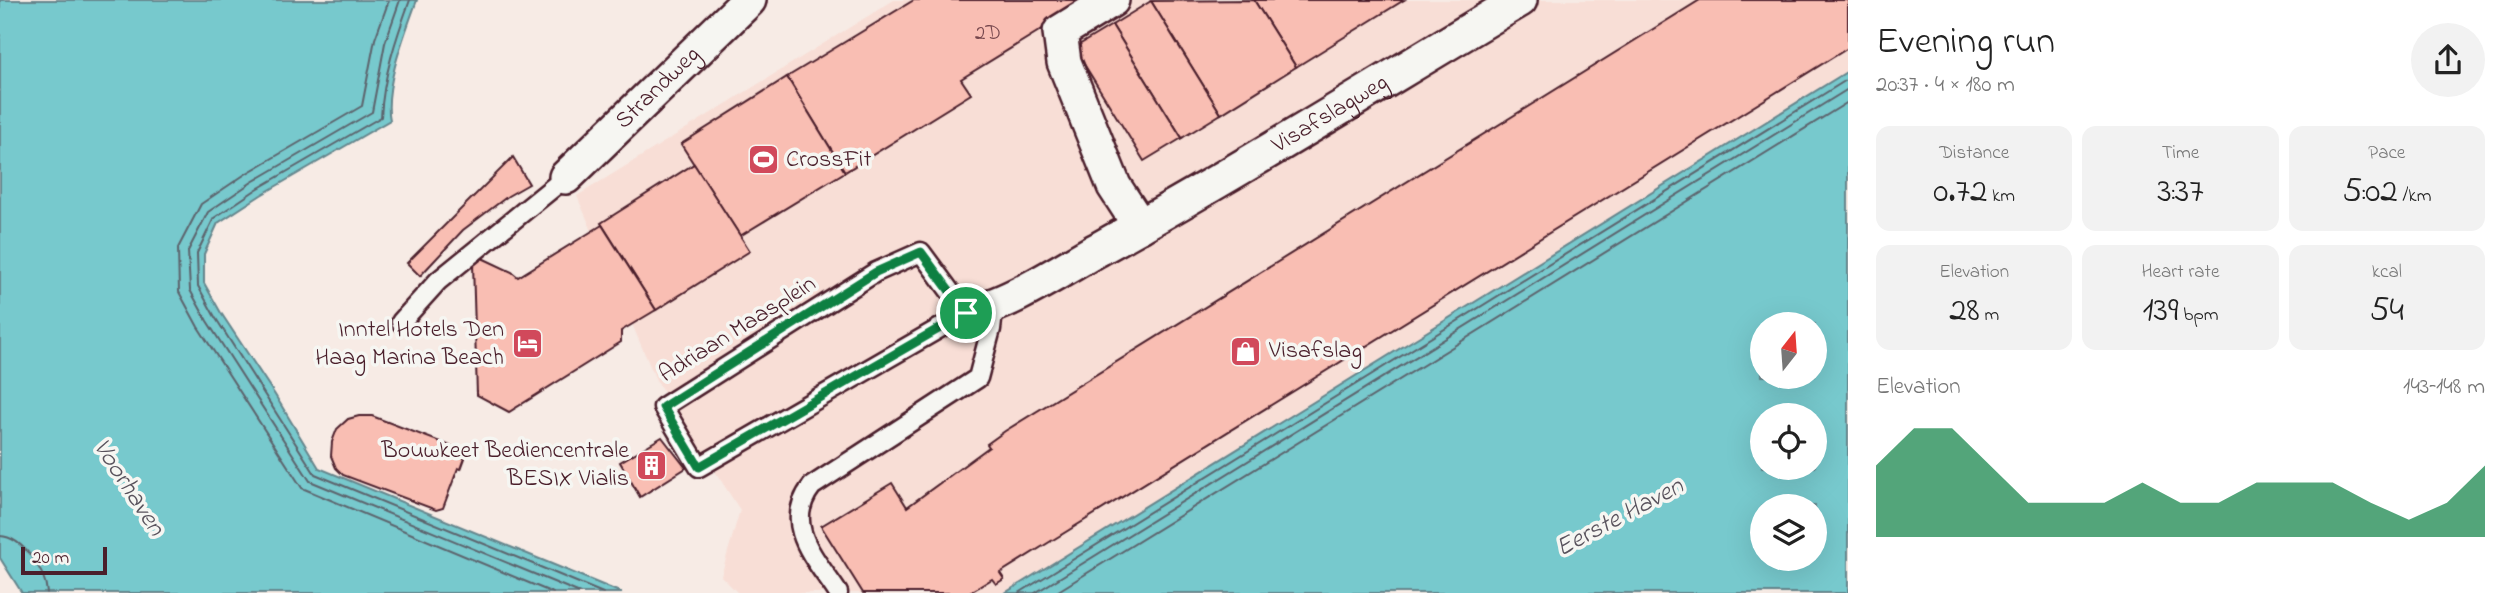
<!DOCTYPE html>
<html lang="en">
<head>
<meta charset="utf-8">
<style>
  :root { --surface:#fff; --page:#f2f2f2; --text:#222; --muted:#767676; --accent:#0b8043 }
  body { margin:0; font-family:"Indie Flower",sans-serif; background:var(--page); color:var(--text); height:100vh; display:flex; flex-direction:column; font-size:26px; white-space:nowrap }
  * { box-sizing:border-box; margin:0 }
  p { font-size:23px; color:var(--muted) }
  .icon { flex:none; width:38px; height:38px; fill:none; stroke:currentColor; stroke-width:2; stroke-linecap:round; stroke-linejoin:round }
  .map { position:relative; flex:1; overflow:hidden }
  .side { display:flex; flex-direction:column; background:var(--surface); width:665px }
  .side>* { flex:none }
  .needle { width:46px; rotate:17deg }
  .tools { position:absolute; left:1750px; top:312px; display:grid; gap:14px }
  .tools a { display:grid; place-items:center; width:77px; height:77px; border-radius:50%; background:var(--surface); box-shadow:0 7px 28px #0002; font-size:35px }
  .scale { position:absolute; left:21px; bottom:18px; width:86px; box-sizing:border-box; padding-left:7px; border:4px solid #4a1f2b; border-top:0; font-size:19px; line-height:24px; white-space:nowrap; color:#4a1f2b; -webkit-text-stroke:5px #f6f6f2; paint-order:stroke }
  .pin { position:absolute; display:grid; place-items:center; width:60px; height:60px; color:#fff; margin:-30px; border:4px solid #fff; border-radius:50%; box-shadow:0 2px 7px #0007 }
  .round { display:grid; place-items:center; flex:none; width:74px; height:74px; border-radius:37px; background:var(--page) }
  .headline { display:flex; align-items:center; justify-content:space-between; height:119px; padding:0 28px }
  h1 { font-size:38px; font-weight:600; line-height:52px }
  .stats { display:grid; grid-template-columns:repeat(3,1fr); gap:10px; height:119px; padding:7px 28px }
  .stats div { display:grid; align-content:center; border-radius:14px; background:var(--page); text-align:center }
  .stats b { font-size:35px; font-weight:600 }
  .stats small { font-size:19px; font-weight:400 }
  .stats p { font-size:19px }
  .chart { height:196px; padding:14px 28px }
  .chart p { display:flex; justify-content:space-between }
  .chart svg { width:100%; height:126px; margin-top:7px; fill:var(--accent); opacity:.7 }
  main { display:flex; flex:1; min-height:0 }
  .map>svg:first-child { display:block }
</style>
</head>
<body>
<main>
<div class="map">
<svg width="1848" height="593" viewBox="0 0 1848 593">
  <rect width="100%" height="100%" fill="#f7ebe5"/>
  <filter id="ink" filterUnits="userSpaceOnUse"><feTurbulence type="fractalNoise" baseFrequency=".0143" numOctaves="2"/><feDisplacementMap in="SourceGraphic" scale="14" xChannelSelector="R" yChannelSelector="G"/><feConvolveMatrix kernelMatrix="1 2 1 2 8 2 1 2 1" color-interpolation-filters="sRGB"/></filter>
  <g filter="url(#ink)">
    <!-- built -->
    <path fill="#f8ded6" d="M894 0H1848V71L1005 593H738L721 576 740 510 656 380 577 196Z"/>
    <!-- water -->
    <g fill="#77c9cd" stroke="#65858c" stroke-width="2" fill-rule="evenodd">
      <path d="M0 0H417C406 31 383 88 390 120L261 195 218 223 204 254V283L221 313 275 395 319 468 622 593H22L0 558Z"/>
      <path d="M1848 71V593H1005ZM1762 324H1815V376H1762ZM1762 415H1815V467H1762ZM1762 506H1815V558H1762Z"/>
    </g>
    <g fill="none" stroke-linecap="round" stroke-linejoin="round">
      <!-- shore -->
      <g stroke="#5c636c" stroke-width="2">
        <path d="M389 0 375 39 362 106 247 173 201 204 178 248 179 292 198 327 302 488 553 593"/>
        <path d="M400 0 385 43 372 112 252 182 208 212 188 251 190 290 207 321 310 481 580 593"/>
        <path d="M410 0C396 38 383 77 381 117L257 189 214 218 197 253 198 286 215 317 315 474 603 593"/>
        <path d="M0 536C23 537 46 572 47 593"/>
        <path d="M1019 593 1848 79"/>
        <path d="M1035 593 1848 89"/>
        <path d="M1055 593 1848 102"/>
      </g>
    </g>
    <!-- building -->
    <g fill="#f9beb3" stroke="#4a1f2b" stroke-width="2">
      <path d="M914 0H1081L1083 4 961 79 971 94 845 172 787 77Z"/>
      <path d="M1254 0H1404L1296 67Z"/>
      <path d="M1254 0 1296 67 1221 114 1151 1Z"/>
      <path d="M1700 0H1848V48L1048 543 1000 573 1004 579 996 584 992 579 969 593H863L821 526 892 483 907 507 989 447 987 444 1005 431Z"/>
      <path d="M1151 1 1221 114 1182 138 1112 25Z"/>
      <path d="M1112 25 1182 138 1144 161 1074 48Z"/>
      <path d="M787 77 845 172 740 236 681 144Z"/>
      <path d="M513 157 529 184 508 196 463 230 420 276 407 263Z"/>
      <path d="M694 164 750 251 656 310 601 223Z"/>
      <path d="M602 225 656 310 621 331V342L509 412 477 395 473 264 482 258 512 272 518 277Z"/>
      <path d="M359 416H372L464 451 462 457 465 458 461 469 458 468 443 508 436 510 343 475 336 468 331 456 332 442 337 429 348 419Z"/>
      <path d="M662 437 686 468 640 497 620 462Z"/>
    </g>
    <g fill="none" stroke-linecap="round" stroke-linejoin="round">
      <defs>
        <g id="service">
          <path d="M921 252 966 313 699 467 663 407 876 272Z"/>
          <path d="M401 322 438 281 566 177"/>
          <path d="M838 593C816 559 781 525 812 486L978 378 991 329 994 303"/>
        </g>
        <g id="minor">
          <path d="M1112 0 1060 32 1064 62 1114 186 1140 226"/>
          <path id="s1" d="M566 177 749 0"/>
          <path id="s2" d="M966 313C1009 306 1065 267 1104 246 1245 168 1382 82 1520 0"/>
        </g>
      </defs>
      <!-- service casing -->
      <use href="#service" stroke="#4a1f2b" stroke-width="23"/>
      <!-- minor casing -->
      <use href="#minor" stroke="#4a1f2b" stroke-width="38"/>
      <!-- service -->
      <use href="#service" stroke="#f6f6f2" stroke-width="18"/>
      <!-- minor -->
      <use href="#minor" stroke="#f6f6f2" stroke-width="33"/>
    </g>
  </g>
  <g fill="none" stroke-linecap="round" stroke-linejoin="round" filter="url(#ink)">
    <defs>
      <path id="route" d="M921 252 966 313 699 467 663 407 876 272Z"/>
    </defs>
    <!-- route casing -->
    <use href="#route" stroke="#fff" stroke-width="14"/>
    <!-- route -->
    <use href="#route" stroke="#0b8043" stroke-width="9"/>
  </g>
  <!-- icons -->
  <defs>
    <symbol id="stadium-square" viewBox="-11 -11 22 22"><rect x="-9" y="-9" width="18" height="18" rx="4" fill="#d1495b" stroke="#f6f6f2"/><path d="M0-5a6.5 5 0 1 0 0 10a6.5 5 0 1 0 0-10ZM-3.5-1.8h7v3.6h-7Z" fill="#fff"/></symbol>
    <symbol id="hotel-square" viewBox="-11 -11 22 22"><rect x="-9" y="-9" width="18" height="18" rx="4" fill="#d1495b" stroke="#f6f6f2"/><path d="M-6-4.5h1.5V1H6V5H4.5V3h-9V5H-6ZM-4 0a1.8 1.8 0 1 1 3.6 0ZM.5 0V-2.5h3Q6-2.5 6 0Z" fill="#fff"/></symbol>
    <symbol id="shop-square" viewBox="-11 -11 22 22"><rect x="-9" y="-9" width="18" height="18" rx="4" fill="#d1495b" stroke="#f6f6f2"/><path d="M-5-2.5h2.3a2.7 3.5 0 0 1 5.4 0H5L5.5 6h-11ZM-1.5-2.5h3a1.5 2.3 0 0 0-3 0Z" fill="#fff"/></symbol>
    <symbol id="building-square" viewBox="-11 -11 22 22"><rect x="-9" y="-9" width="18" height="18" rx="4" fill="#d1495b" stroke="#f6f6f2"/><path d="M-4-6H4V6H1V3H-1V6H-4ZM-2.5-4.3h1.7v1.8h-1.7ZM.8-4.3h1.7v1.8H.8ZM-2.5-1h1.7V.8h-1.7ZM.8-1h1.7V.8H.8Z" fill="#fff"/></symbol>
  </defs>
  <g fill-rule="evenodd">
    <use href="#stadium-square" x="746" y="142" width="35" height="35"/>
    <use href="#hotel-square" x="510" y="326" width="35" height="35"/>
    <use href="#shop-square" x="1228" y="334" width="35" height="35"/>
    <use href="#building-square" x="634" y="448" width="35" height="35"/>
  </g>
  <g text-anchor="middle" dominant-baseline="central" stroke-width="7" stroke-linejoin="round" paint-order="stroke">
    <!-- number labels -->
    <g font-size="21" fill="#76474d">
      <text x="988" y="34">2D</text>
    </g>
    <!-- street labels -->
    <g font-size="24" fill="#4a1f2b" stroke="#f6f6f2">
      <text stroke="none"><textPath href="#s1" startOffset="128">Strandweg</textPath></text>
      <text stroke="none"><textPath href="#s2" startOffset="416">Visafslagweg</textPath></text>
      <text transform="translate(738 330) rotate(-32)">Adriaan Maasplein</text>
    </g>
    <!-- poi labels -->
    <g font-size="24" fill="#4a1f2b" stroke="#f6f6f2" text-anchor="start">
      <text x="786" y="160">CrossFit</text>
      <text x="504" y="330" text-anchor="end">Inntel Hotels Den<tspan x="504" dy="28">Haag Marina Beach</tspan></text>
      <text x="1269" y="351">Visafslag</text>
      <text x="629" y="451" text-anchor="end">Bouwkeet Bediencentrale<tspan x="629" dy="28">BESIX Vialis</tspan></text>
    </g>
    <!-- water labels -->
    <g font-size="26" font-style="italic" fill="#58525c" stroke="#f6f6f2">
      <text transform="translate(128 488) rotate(57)">Voorhaven</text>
      <text transform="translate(1620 518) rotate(-28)">Eerste Haven</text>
    </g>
  </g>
</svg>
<div class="tools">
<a><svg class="needle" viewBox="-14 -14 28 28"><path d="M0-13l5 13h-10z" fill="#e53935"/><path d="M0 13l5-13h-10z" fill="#767676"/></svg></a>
<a><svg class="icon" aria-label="locate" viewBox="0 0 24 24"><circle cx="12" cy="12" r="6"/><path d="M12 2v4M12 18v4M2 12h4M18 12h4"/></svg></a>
<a><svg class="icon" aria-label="layers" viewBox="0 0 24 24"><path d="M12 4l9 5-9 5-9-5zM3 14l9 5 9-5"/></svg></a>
</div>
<div class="scale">20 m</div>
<div class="pin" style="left:966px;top:313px;background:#1e9e55"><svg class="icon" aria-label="arrive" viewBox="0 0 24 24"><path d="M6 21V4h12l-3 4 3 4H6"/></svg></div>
</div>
<section class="side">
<div class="headline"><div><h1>Evening run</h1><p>20:37 · 4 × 180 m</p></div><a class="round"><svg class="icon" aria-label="share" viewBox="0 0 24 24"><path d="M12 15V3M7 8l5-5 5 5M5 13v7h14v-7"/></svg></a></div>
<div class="stats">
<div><p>Distance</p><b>0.72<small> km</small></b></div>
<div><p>Time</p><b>3:37</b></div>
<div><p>Pace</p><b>5:02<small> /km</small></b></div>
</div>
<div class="stats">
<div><p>Elevation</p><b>28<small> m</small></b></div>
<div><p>Heart rate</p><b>139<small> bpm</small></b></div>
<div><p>kcal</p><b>54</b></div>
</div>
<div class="chart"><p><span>Elevation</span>143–148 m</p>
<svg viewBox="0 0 160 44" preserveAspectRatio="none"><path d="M0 44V19L10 6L20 6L30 19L40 32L50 32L60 32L70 25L80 32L90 32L100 25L110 25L120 25L130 32L140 38L150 32L160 19V44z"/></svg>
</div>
</section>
</main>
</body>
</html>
